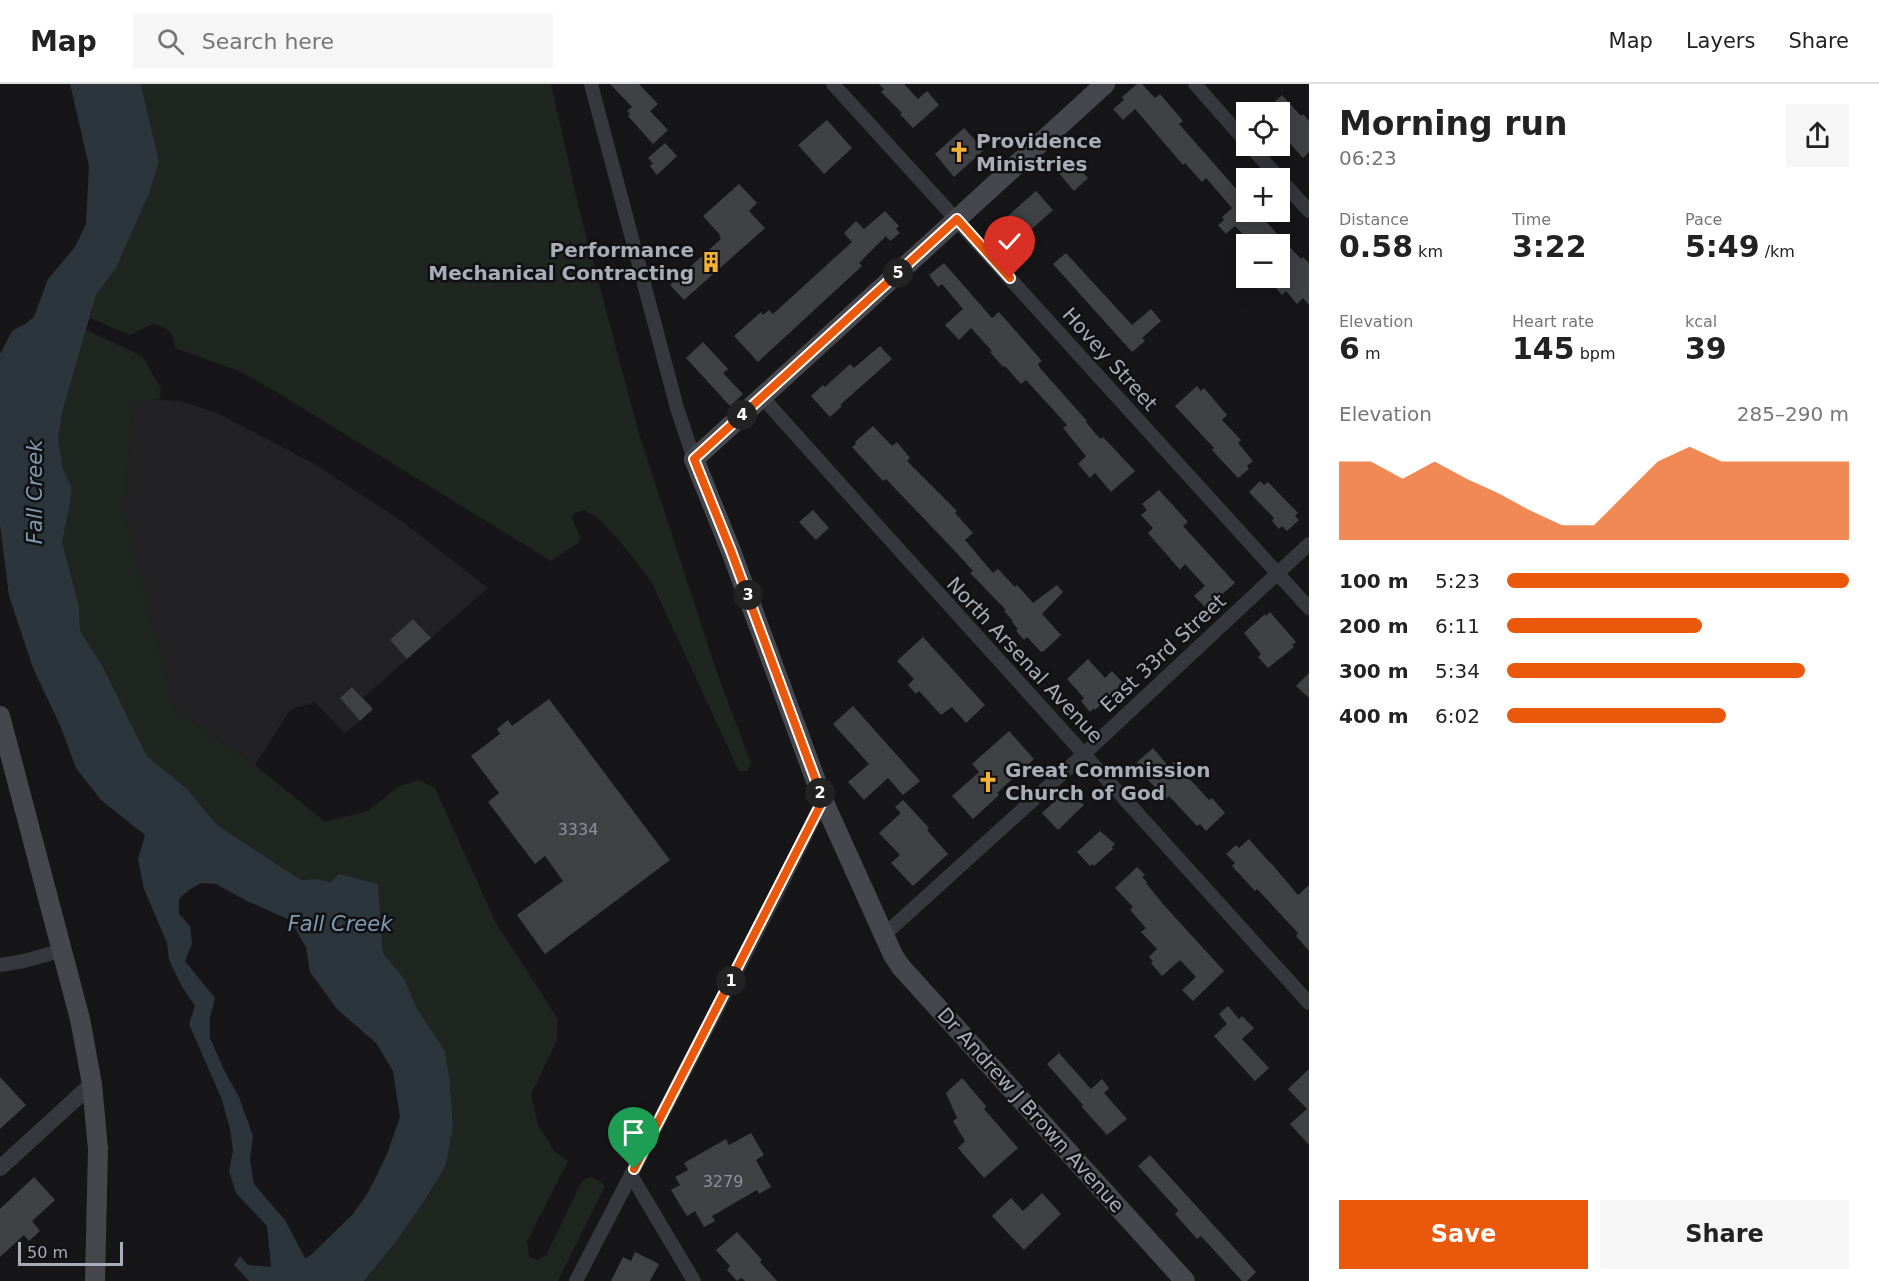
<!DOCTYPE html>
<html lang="en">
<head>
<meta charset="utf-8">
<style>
  :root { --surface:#fff; --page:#f6f6f6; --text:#222; --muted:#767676; --line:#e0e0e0; --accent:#ea580c }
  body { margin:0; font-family:"DejaVu Sans",sans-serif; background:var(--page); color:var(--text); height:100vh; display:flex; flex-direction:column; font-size:22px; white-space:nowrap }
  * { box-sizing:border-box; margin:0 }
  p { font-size:20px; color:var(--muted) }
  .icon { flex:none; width:33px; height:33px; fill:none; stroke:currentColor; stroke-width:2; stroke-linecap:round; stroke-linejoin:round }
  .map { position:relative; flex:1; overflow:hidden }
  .details { display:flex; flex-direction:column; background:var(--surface); width:570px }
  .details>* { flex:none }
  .tools { position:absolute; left:1236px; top:18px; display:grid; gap:12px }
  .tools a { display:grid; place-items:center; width:54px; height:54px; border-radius:0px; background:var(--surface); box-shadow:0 3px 15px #0003; font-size:30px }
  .scale { position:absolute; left:18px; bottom:15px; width:105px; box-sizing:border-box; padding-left:6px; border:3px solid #a8adb8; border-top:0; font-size:16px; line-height:21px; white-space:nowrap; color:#a8adb8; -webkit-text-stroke:4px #111113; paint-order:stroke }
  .pin { position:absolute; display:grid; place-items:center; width:51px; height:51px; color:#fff; margin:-62px -26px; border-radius:50% 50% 50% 0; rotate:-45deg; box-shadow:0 0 6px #0007 }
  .pin .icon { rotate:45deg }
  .km { position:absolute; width:30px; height:30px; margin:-15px; border-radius:50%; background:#222; color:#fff; font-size:16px; line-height:30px; text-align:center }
  .round { display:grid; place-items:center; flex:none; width:63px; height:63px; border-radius:0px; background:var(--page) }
  .overview { display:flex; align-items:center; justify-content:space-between; height:102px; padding:0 30px }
  h1 { font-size:33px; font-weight:600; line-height:45px }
  .stats { display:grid; grid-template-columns:repeat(3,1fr); gap:9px; height:102px; padding:6px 30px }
  .stats div { display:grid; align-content:center }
  .stats b { font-size:30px; font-weight:600 }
  .stats small { font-size:16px; font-weight:400 }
  .stats p { font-size:16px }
  .chart { height:168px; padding:12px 30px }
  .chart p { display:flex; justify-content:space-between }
  .chart svg { width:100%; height:108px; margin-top:6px; fill:var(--accent); opacity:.7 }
  .button { display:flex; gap:12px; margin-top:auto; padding:12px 30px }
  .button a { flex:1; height:69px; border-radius:0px; background:var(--accent); color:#fff; font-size:24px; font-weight:600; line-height:69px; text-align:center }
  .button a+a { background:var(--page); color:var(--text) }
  ul { padding:0 30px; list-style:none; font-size:20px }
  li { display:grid; grid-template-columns:96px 72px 1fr; align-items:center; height:45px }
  li i { height:15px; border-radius:8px; background:var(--accent) }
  header { display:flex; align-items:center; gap:36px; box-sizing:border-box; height:84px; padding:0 30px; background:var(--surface); border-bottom:2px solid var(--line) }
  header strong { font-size:28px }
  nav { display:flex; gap:33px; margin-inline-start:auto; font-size:21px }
  .search { width:420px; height:54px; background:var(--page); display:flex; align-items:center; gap:15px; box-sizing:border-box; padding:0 21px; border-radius:0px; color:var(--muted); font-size:22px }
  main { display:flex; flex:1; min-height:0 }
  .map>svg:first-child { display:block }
</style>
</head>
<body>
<header>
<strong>Map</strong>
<div class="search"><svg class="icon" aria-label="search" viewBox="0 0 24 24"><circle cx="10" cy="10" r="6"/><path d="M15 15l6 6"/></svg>Search here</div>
<nav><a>Map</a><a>Layers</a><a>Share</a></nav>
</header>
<main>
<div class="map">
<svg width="1309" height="1197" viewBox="0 0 1309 1197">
  <rect width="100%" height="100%" fill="#161618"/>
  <!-- built -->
  <path fill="#222225" d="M153 315 184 318 217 329 313 379 403 438 488 504 431 554 413 535 390 556 407 575 363 614 352 603 340 614 360 637 345 649 315 618 290 626 255 681 175 626 125 430 131 320Z"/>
  <!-- green -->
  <g fill="#1e261f">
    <path d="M141 0H551L580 129 638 346 714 580 751 680 747 687H739L651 497 621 459 599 435 584 426 575 429 572 434 580 453 578 459 551 477 278 309 239 287 175 264C174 246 167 244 152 240L130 251 90 234 96 211 116 184 149 110 159 78Z"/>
    <path d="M86 246 142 272 161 304 160 315H153L131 321 125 430 175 626 255 681 325 738 367 727 400 702 419 696 435 704 496 839 558 935 557 956 531 1011 538 1041 555 1068 568 1077 527 1157 529 1173 537 1176 546 1171 582 1097 590 1093 598 1096 605 1102 558 1197H364L394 1160 446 1081 453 1043 450 998 445 967 416 923 405 896 383 869 378 800 331 798 315 795 301 796 217 741 188 706 147 672 102 581 80 547 79 522 62 458 69 425 72 404 63 385 58 355 62 329Z"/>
  </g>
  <!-- water -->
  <path fill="#2c353c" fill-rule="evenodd" d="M70 0H141L159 78 149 110 116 184 96 211 62 329 58 355 63 385 72 404 69 425 62 458 79 522 80 547 102 581 147 672 188 706 217 741 301 796 315 795 331 798 339 790 378 800 383 869 405 896 416 923 445 967 450 998 453 1043 446 1081 426 1114 394 1160 364 1197H249L234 1181 240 1172 248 1181 271 1183 267 1142 236 1109 229 1087 233 1067 230 1045 222 1016 189 940 195 922 182 903 169 876 167 859 144 805 138 775 145 751 101 716 76 684 60 641 33 584 9 512 0 441V270L12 247 25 240 34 233 48 195 75 163 86 140 89 82ZM201 799 216 800 245 816 290 836 306 863 310 888 337 925 376 959 393 987 400 1033 387 1070 368 1109 352 1131 310 1172 305 1174 285 1136 254 1100 250 1076 253 1052 239 1013 224 986 210 954V934L215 914 185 877 192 860 190 842 179 830V815L189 806Z"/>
  <!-- building -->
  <g fill="#404145">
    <path d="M610 0H639L658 20 650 27 668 46 653 60 628 32 630 30 627 27 632 23Z"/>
    <path d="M879 0H904L918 15 927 7 939 21 913 44 900 30 902 29 881 8 884 5Z"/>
    <path d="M1137 0H1142L1155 14 1160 10 1183 37 1179 40 1246 116V128H1257L1301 175 1303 173 1309 179V221L1303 214 1297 220 1286 207 1282 211 1273 201 1280 195V160H1252L1235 142 1226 150 1218 141 1224 136 1222 133 1232 124 1206 94 1202 98 1185 79 1183 81 1135 25 1123 36 1113 25 1124 16 1122 13Z"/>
    <path d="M1282 11 1301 32 1303 30 1309 37V68L1303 74 1280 48V28H1263Z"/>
    <path d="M827 36 852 64 824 90 798 61Z"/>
    <path d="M964 44 984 66 954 93 935 70Z"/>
    <path d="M665 59 677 72 657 91 650 82 653 79 648 74Z"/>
    <path d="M1070 75 1088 94 1074 107 1057 87Z"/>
    <path d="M739 100 757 119 749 127 765 144 684 216 670 201 721 155 719 152 720 151 703 132Z"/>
    <path d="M1036 107 1053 126 1017 158 1000 139Z"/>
    <path d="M885 127 899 142 896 145 900 149 890 157 886 152 859 179 862 182 758 278 734 252 761 228 763 231 769 226 773 230 852 158 844 149 856 137 864 145Z"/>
    <path d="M1066 169 1132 241 1151 225 1161 237 1142 254 1145 257 1132 268 1053 180Z"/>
    <path d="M944 179 992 234 999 228 1042 277 1038 280 1040 284 1087 337 1086 338 1100 355 1103 353 1135 387 1111 408 1095 389 1090 394 1078 380 1086 372 1063 344 1067 341 1026 296 1021 300 1005 282 1003 283 990 268 992 267 971 244 959 256 945 241 963 225 942 200 938 203 929 191Z"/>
    <path d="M703 258 728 285 723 289 743 310 730 322 686 274Z"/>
    <path d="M880 262 892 275 840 321 842 322 830 333 811 312 823 301 825 303 850 280 854 284Z"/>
    <path d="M1197 302 1201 307 1204 304 1227 331 1222 336 1241 356 1238 359 1253 377 1247 382 1249 385 1238 394 1212 366 1214 364 1175 322Z"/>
    <path d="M873 342 892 362 897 358 910 374 907 377 957 427 955 429 973 449 965 456 993 489 998 485 1015 503 1017 501 1033 519 1057 501 1063 508 1042 530 1061 551 1044 567 1041 568 1027 553 1024 556 1016 547 1018 545 1012 538 1013 537 1004 527 1006 526 970 489 973 487 953 465 886 395 883 397 852 363 856 360 855 358Z"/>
    <path d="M1260 397 1264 401 1268 398 1298 429 1295 432 1299 436 1287 447 1282 442 1279 445 1272 437 1274 434 1249 408Z"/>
    <path d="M1159 406 1188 438 1183 442 1235 499 1206 524 1194 512 1205 502 1185 480 1180 486 1148 449 1153 444 1141 431 1147 426 1142 420Z"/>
    <path d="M813 426 829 444 816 456 799 438Z"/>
    <path d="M1270 528 1296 558 1292 561 1294 563 1268 584 1258 573 1261 570 1244 549 1265 530 1266 532Z"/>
    <path d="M413 535 431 554 407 575 390 556Z"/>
    <path d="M923 553 985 621 966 639 952 623 941 631 919 607 916 610 908 601 914 595 897 577Z"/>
    <path d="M1088 575 1105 594 1112 587 1123 599 1095 626 1094 624 1090 628 1081 617 1084 614 1067 595Z"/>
    <path d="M1309 589V614L1296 602Z"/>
    <path d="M352 603 373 625 360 637 340 614Z"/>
    <path d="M549 615 670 776 545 870 517 831 563 797 545 772 535 780 488 718 499 709 471 672 500 650 497 645 508 636 512 642Z"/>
    <path d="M853 622 920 697 903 711 888 694 864 716 848 698 869 680 833 640Z"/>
    <path d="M1009 647 1034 675 997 709 999 711 973 735 952 712 979 688 972 680Z"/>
    <path d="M1153 664 1169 683 1174 678 1209 716 1212 714 1225 729 1206 747 1200 740 1197 742 1169 712 1166 715 1135 682 1138 680 1137 678Z"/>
    <path d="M1067 709 1072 714 1075 711 1084 721 1058 746 1042 729 1057 715 1059 717Z"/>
    <path d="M903 716 929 744 927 746 948 770 913 802 891 779 900 771 879 749 901 729 895 723Z"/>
    <path d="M1100 747 1115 760 1112 763 1113 765 1094 782 1093 780 1090 782 1077 768Z"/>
    <path d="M1249 755 1270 779H1271L1298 811 1309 801V867L1296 852 1298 849 1257 805 1255 807 1232 782 1235 779 1226 770 1236 761 1239 764Z"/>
    <path d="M1137 783 1145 791 1142 793 1147 798 1146 799 1162 819 1224 887 1193 917 1182 906 1196 893 1180 876 1162 892 1151 879 1153 877 1149 873 1157 865 1141 848 1146 844 1130 826 1133 823 1115 804Z"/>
    <path d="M1228 922 1239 935 1242 932 1254 944 1242 955 1269 984 1255 997 1214 952 1227 940 1219 930Z"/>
    <path d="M1059 969 1091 1005 1102 995 1109 1004 1104 1009 1127 1035 1107 1051 1081 1022 1083 1021 1047 980Z"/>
    <path d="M1309 985V1061L1290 1040 1307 1025 1288 1005Z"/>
    <path d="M0 993 26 1021 0 1045Z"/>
    <path d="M962 994 986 1022 984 1025 1018 1064 984 1094 958 1064 965 1057 953 1037 957 1034 946 1009Z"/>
    <path d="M751 1049 764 1071 756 1076 771 1103 759 1110 757 1106 712 1132 715 1137 704 1143 695 1127 687 1132 671 1106 680 1101 675 1093 688 1086 684 1079 726 1055 729 1061Z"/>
    <path d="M1150 1071 1256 1188 1247 1197H1242L1201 1152 1197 1155 1175 1130 1178 1127 1177 1125 1138 1082Z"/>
    <path d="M34 1093 55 1116 32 1137 40 1147 29 1157 24 1151 0 1173V1125Z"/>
    <path d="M1042 1109 1061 1130 1024 1166 992 1132 1011 1114 1023 1127Z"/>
    <path d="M737 1148 762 1176 760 1178 777 1197H745L741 1194 737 1197 727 1186 730 1182 729 1181 716 1166Z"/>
    <path d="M635 1168 659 1180 650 1197H611L623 1173 631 1177Z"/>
  </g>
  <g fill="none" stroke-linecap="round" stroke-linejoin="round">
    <!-- minor -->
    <g stroke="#37383d" stroke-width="14">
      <path d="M591 0 677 324 694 375"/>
      <path d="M833 0 1309 524"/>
      <path d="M1195 0 1246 58"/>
      <path d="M1250 62 1309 127"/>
      <path d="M762 313C943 516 1127 716 1309 919"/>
      <path d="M884 851 1085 669 1309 460"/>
      <path d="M0 881 24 877 63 866"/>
      <path d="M631 1091 694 1197"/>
      <path d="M576 1197 780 803 823 716"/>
    </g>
    <!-- tertiary -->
    <path stroke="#37383d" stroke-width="16" d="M0 1084 92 1000"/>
    <!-- secondary -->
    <g stroke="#45474d" stroke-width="20">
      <path d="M1105 0 694 375 731 467 823 716 893 871 901 883 1185 1197"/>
      <path d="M0 632 80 935 92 1000 98 1065 95 1197"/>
    </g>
  </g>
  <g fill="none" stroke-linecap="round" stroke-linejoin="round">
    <defs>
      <path id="route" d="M634 1085 823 716 731 467 694 375 957 135 1010 194"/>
    </defs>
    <!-- route casing -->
    <use href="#route" stroke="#fff" stroke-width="12"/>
    <!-- route -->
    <use href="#route" stroke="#ea580c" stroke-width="8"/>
  </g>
  <!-- icons -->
  <defs>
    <symbol id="church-bare" viewBox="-9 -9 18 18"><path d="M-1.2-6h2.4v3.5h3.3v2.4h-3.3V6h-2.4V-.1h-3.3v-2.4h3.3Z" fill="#f2b134" stroke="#111113" stroke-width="2.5" paint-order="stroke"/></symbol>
    <symbol id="building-bare" viewBox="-9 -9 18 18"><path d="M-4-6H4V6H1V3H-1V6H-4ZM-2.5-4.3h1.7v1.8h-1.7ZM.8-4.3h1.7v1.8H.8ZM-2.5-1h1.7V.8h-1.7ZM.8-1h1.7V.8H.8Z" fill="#f2b134" stroke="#111113" stroke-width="2.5" paint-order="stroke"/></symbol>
  </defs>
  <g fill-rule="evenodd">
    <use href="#church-bare" x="944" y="53" width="30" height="30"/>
    <use href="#building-bare" x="696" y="163" width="30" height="30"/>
    <use href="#church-bare" x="973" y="683" width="30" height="30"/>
  </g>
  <g text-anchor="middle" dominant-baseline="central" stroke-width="5" stroke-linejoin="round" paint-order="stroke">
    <!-- number labels -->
    <g font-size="16" fill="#8e929b">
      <text x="578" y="745">3334</text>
      <text x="723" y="1097">3279</text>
    </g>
    <!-- poi labels -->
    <g font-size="20" font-weight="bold" fill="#a8adb8" stroke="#111113" text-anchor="start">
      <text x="976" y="57">Providence<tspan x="976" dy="23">Ministries</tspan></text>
      <text x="694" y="166" text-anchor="end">Performance<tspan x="694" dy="23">Mechanical Contracting</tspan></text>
      <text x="1005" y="686">Great Commission<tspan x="1005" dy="23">Church of God</tspan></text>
    </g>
    <!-- street labels -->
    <g font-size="20" fill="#a8adb8" stroke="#111113">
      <text transform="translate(1110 275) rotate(48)">Hovey Street</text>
      <text transform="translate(1163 569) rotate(-43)">East 33rd Street</text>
      <text transform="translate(1025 576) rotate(47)">North Arsenal Avenue</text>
      <text transform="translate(1031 1026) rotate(48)">Dr Andrew J Brown Avenue</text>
    </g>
    <!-- water labels -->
    <g font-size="21" font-style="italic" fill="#7f9bb3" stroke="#111113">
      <text transform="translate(35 408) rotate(-90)">Fall Creek</text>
      <text x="340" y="840">Fall Creek</text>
    </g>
  </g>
</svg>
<div class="tools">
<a><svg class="icon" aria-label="locate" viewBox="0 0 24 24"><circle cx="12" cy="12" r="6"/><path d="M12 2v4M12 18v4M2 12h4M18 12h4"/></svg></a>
<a>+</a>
<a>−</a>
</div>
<div class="scale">50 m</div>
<div class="pin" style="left:634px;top:1085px;background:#1e9e55"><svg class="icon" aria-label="arrive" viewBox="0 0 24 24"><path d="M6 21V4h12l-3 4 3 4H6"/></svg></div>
<div class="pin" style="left:1010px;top:194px;background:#d93025"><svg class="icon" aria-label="check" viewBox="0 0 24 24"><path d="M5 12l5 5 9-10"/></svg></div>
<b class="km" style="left:731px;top:897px">1</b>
<b class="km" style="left:820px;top:709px">2</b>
<b class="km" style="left:748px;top:511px">3</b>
<b class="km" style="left:742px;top:331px">4</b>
<b class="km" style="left:898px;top:189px">5</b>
</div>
<section class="details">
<div class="overview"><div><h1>Morning run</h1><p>06:23</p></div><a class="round"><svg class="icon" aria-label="share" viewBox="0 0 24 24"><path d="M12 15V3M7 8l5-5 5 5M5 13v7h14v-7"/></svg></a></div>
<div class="stats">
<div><p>Distance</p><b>0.58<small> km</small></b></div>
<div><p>Time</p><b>3:22</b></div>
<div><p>Pace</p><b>5:49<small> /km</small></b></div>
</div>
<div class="stats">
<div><p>Elevation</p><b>6<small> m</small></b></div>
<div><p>Heart rate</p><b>145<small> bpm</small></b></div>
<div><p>kcal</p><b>39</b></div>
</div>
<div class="chart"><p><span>Elevation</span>285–290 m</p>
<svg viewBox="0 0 160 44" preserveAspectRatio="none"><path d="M0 44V12L10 12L20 19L30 12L40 19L50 25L60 32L70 38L80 38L90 25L100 12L110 6L120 12L130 12L140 12L150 12L160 12V44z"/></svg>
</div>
<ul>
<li><b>100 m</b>5:23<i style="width:100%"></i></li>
<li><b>200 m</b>6:11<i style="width:57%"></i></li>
<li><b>300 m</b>5:34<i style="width:87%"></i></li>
<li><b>400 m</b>6:02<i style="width:64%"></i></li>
</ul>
<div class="button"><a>Save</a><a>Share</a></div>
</section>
</main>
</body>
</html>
